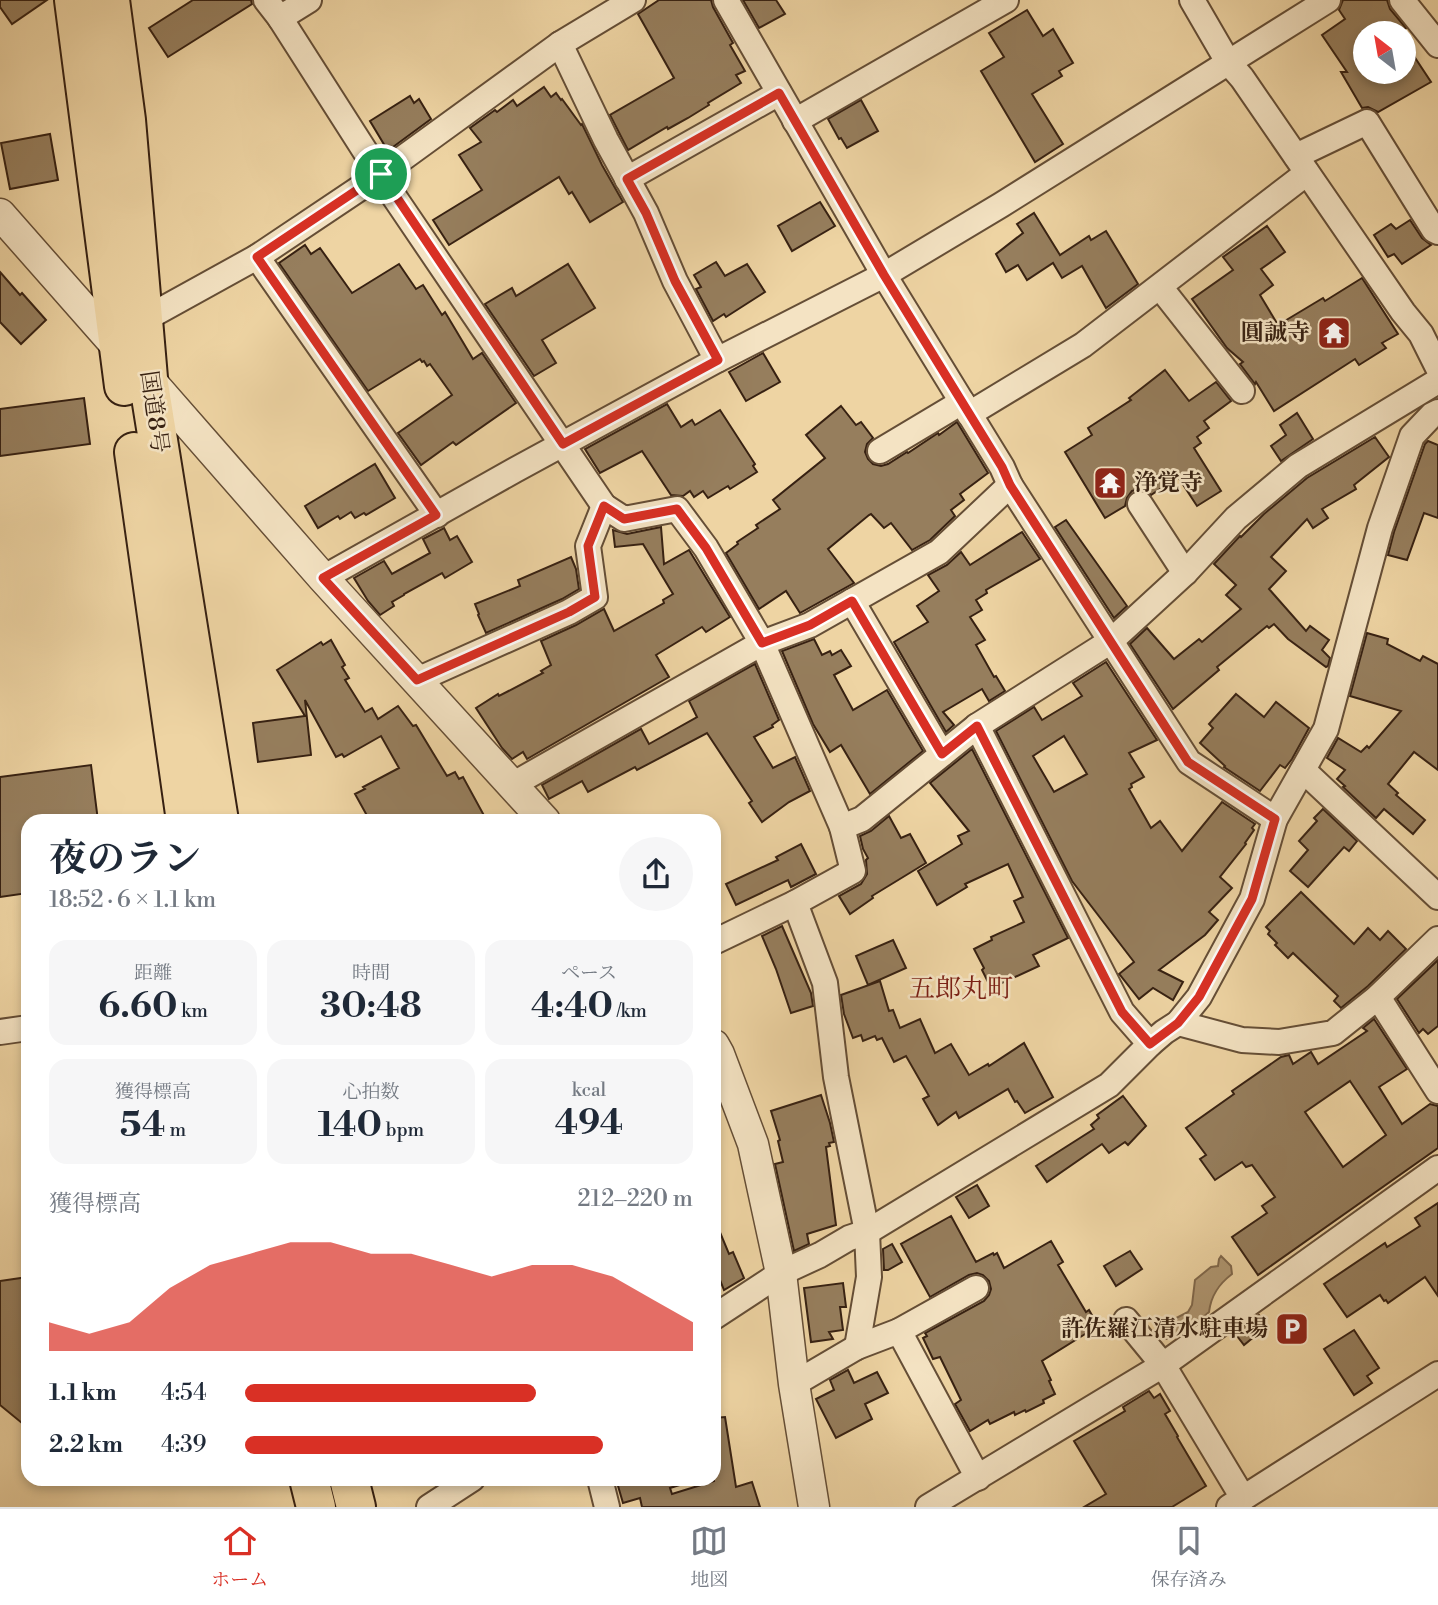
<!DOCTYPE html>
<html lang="ja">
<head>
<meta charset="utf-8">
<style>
  :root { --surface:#fff; --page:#f6f6f7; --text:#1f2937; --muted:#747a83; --line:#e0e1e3; --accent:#d93025 }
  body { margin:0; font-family:"Libre Bodoni","Noto Serif JP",serif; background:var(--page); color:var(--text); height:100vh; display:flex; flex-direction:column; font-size:26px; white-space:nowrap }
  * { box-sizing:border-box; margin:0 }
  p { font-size:23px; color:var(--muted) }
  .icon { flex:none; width:38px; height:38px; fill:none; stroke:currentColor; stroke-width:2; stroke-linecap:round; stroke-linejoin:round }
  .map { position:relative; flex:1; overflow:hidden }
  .details { position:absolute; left:21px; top:814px; width:700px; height:672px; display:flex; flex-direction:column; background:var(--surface); border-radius:21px; box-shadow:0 4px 10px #0003 }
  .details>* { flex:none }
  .needle { width:46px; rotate:329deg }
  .buttons { position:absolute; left:1353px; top:21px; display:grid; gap:14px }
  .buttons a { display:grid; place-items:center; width:63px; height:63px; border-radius:50%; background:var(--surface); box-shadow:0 4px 10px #0003; font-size:35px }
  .pin { position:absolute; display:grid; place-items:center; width:60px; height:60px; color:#fff; margin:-30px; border:4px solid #fff; border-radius:50%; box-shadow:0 2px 7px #0007 }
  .round { display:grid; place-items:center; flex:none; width:74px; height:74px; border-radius:37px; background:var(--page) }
  .headline { display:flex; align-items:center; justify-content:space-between; height:119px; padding:0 28px }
  h1 { font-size:38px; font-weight:700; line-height:52px }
  .figures { display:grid; grid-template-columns:repeat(3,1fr); gap:10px; height:119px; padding:7px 28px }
  .figures div { display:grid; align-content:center; border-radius:18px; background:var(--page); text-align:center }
  .figures b { font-size:35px; font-weight:700 }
  .figures small { font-size:19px; font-weight:400 }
  .figures p { font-size:19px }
  .chart { height:196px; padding:14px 28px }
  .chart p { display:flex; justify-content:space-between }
  .chart svg { width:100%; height:126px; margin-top:7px; fill:var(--accent); opacity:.7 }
  ul { padding:0 28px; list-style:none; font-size:23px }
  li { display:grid; grid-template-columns:112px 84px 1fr; align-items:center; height:52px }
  li i { height:18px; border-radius:9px; background:var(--accent) }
  .tab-bar { display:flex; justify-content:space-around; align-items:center; height:98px; border-top:2px solid var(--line); background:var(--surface); font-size:19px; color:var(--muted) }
  .tab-bar a { display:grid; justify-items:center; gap:4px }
  .tab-bar .on { color:var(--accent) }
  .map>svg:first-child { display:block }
</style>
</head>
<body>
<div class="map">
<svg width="1438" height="1507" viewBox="0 0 1438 1507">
  <rect width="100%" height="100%" fill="#eed4a3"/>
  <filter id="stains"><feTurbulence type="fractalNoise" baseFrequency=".00286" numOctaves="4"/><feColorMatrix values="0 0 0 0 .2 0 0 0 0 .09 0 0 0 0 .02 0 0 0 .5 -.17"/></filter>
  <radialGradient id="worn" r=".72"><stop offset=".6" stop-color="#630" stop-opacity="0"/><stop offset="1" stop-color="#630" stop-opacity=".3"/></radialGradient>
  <!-- water -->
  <path fill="#b09772" stroke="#80684c" stroke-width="2" d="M1221 1256 1231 1266 1232 1274C1219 1284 1211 1295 1209 1312 1200 1320 1178 1339 1166 1339 1161 1339 1159 1337 1156 1334L1157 1328 1188 1312 1192 1305 1195 1280 1211 1267 1218 1266 1219 1259Z"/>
  <!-- building -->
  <g fill="#967e5d" stroke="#372112" stroke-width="2" fill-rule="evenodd">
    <path d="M0 0H47L12 24 0 7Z"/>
    <path d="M193 0H251L252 4 168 57 149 28Z"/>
    <path d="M659 0H711L713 7 733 43 730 45 745 71 736 75 741 83 708 103 709 105 688 118 668 129 667 127 628 150 610 115 674 78 638 14Z"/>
    <path d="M743 0H776L785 14 759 28Z"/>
    <path d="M1343 0H1387L1390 9 1406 28 1399 33H1365V72H1404V41L1431 82 1378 112 1368 107 1362 108 1341 72H1347L1322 35 1345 19 1339 10Z"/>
    <path d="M1027 10 1043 36 1053 29 1073 63 1059 71 1062 76 1032 94 1063 144 1035 162 981 71 1004 57 989 33Z"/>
    <path d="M544 87 551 97 556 93 561 100 562 99 581 125 582 124 602 165 623 202 590 222 572 192 569 194 559 177 449 245 433 220 482 190 459 155 481 142 470 128 495 110 497 112 513 100 517 106Z"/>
    <path d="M410 96 414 103 419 99 431 119 393 147 385 146 370 121Z"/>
    <path d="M861 100 878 131 847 148 841 138 839 139 828 119Z"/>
    <path d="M50 134 58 180 10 189 1 143Z"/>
    <path d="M820 202 835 226 792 251 778 226Z"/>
    <path d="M1034 213 1060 255 1089 236 1091 240 1106 231 1138 284 1106 308 1082 266 1062 278 1053 263 1027 280 1018 265 1006 272 996 254 1023 233 1017 224Z"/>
    <path d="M1410 220 1422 238 1431 245 1402 264 1394 254 1388 257 1374 235 1391 224 1396 229Z"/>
    <path d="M1267 226 1285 252 1261 269 1273 285 1260 295 1278 325 1323 298 1325 301 1362 278 1398 334 1382 343 1386 348 1359 365 1355 359 1274 411 1256 382 1255 384 1240 364 1243 362 1227 348 1192 299 1233 270 1223 257Z"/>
    <path d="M305 245 311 254 320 248 352 293 399 264 416 289 423 285 442 315 445 312 473 359 482 353 516 403 456 445 453 442 421 465 398 433 452 395 430 364 427 366 424 361 422 362 420 359 368 391 279 263Z"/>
    <path d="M716 262 725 276 747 264 765 292 726 317 724 314 713 321 696 289 701 287 694 275Z"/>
    <path d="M568 264 595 308 542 340 556 363 534 376 485 304 512 288 516 296Z"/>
    <path d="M0 272 20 295 22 293 46 320 21 344 0 322Z"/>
    <path d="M763 353 780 382 746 401 729 372Z"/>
    <path d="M1165 370 1189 401 1216 382 1231 401 1204 421 1209 428 1197 437 1201 443 1194 448 1221 491 1197 506 1178 477 1151 495 1146 491 1140 489 1132 491 1127 498 1125 506 1105 518 1065 452 1092 435 1088 428 1131 400 1129 398Z"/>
    <path d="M84 398 90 444 0 456V409Z"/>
    <path d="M667 404 681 427 692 420 695 425 720 410 755 464 753 466 757 472 730 489 728 486 708 498 703 491 694 497 690 491 683 496 671 495 642 451 600 473 585 449Z"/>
    <path d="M841 406 856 425 861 422 873 438 867 444 865 452 868 459 873 464 881 466 888 464 907 452 908 453 938 433 939 435 957 422 988 473 960 494 964 500 951 510 955 516 930 540 912 550 891 523 884 528 871 514 869 515 828 549 854 583 800 613 786 591 759 609 726 553 738 544 737 542 758 528 756 525 780 509 773 500 825 458 806 435Z"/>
    <path d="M1297 413 1313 439 1281 461 1271 446 1286 435 1280 425Z"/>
    <path d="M1375 437 1389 457 1354 485 1356 489 1322 509 1328 518 1313 528 1307 519 1271 557 1286 571 1269 589 1306 631 1310 626 1329 640 1322 650 1330 658 1328 666 1326 667 1288 639 1274 624 1269 628 1267 626 1217 667 1219 670 1173 709 1130 644 1147 628 1174 659 1199 639 1202 642 1241 609 1226 595 1236 585 1214 564 1240 536 1241 537 1264 514 1307 478Z"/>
    <path d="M1428 441 1438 445V518L1424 513 1407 560 1388 555 1394 532 1425 444Z"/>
    <path d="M375 464 395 498 366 515 364 513 355 518 351 512 340 519 338 516 318 528 305 506Z"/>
    <path d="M1066 520 1127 606 1114 618 1055 527Z"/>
    <path d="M661 527 664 564 689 550 730 617 706 632 702 627 656 655 669 677 527 759 523 752 512 759 502 748 476 708 498 694 499 696 543 673 541 671 551 665 541 641 576 625 604 609 614 631 664 603 663 600 673 594 643 544 615 547 613 530 627 534Z"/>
    <path d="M444 528 450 540 457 536 472 562 445 578 442 573 404 594V595L392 602 394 606 380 615 368 601 354 578 384 561 392 574 430 553 423 539Z"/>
    <path d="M1022 532 1040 559 986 590 987 593 976 600 982 610 970 617 985 640 976 645 994 677 996 676 1005 691 989 701 982 689 943 712 954 725 946 732 894 642 928 622 917 606 939 591 928 575 947 565 961 552 970 565Z"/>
    <path d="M571 557 576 569 579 589 562 599 486 633 478 615 479 614 475 604 520 586 518 580Z"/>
    <path d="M1367 633 1388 639 1387 644 1420 661 1423 656 1438 664V770L1414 752 1388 784 1398 793 1396 795 1425 820 1413 834 1384 809 1376 818 1343 787 1345 786 1337 779 1345 770 1327 758 1338 738 1361 752 1367 746 1369 748 1401 711 1350 696Z"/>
    <path d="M814 639 822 655 830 651 832 655 841 650 851 666 834 675 853 710 887 690 923 751 870 794 841 745 830 752 813 724 782 651Z"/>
    <path d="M331 640 345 665 342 667 349 678 345 680 365 712 372 708 378 719 398 706 413 726 416 725 447 776 455 772 459 779 463 777 487 821H370L355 794 365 789 363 787 399 768 381 736 344 757 342 754 336 757 305 700 311 755 258 762 253 723 305 716 277 670 321 642 323 645Z"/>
    <path d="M1106 662 1157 740 1129 753 1144 777 1131 784 1132 787 1129 789 1151 828 1160 821 1182 851 1222 802 1255 824 1252 828 1254 830 1245 843 1246 844 1220 877 1232 888 1209 912 1218 920 1205 935 1159 970 1183 982 1173 1000 1153 988 1139 999 1120 975 1119 974 1134 962 1072 881 996 731 1034 707 1042 720 1082 696 1073 683ZM1064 736 1087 774 1054 792 1033 756Z"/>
    <path d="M755 664 779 720 772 725 773 727 754 737 773 768 795 757 810 791 789 802 762 822 749 803 752 801 707 733 637 770 635 767 588 792 582 781 549 799 542 785 641 729 649 744 697 717 689 701Z"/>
    <path d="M1236 694 1264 717 1276 702 1309 728 1292 759 1285 768 1280 765 1260 791 1224 767 1225 766 1200 743 1213 728 1209 724Z"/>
    <path d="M972 749 1068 938 1033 955 1039 966 991 988 982 970 984 968 974 949 992 940 991 937 1024 922 1014 901 1023 897 1008 864 965 884 967 887 937 905 918 871 962 844 958 836 969 831 930 783Z"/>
    <path d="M91 765 98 821H28V893L0 897V777Z"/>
    <path d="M1323 809 1357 841 1349 851 1344 847 1308 887 1290 871 1308 850 1299 841 1317 821 1314 818Z"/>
    <path d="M889 816 901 838 910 834 926 863 872 896 873 898 850 914 839 896 861 884 867 874 866 860 868 858 863 849 860 836 871 831Z"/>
    <path d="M801 844 816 874 791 887 788 880 736 905 726 884 778 860 776 857Z"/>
    <path d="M1301 892 1354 944 1368 928 1380 940 1388 931 1406 949 1368 986 1341 1008 1334 1001 1338 996 1293 953 1288 958 1275 945 1277 943 1268 934 1270 931 1266 927Z"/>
    <path d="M782 926 811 993 813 1006 791 1013 776 969 762 936Z"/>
    <path d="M893 940 906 968 868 985 856 956Z"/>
    <path d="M1438 960V1026L1428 1034 1423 1029 1419 1033 1397 999Z"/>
    <path d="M880 981 889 1011 893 1010 900 1028 920 1019 935 1053 951 1044 969 1075 988 1064 989 1066 1024 1043 1053 1097 1025 1113 1017 1101 1015 1102 1008 1089 959 1118 956 1112 938 1125 923 1099 929 1096 906 1056 894 1062 882 1038 877 1040 875 1036 863 1041 861 1035 853 1038 844 1014 841 995Z"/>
    <path d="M1374 1019 1407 1069 1379 1087 1402 1124 1430 1104 1438 1106V1148L1258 1275 1232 1237 1267 1213 1262 1206 1275 1197 1252 1165 1246 1167 1242 1162 1215 1180 1200 1159 1206 1155 1186 1128 1234 1094 1232 1091 1281 1057 1289 1055 1293 1064 1311 1052 1318 1064 1367 1031 1363 1028ZM1350 1081 1386 1135 1343 1167 1305 1112Z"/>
    <path d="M821 1095 830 1123 834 1142 829 1143 830 1146 826 1147 836 1225 807 1234 809 1244 794 1251 775 1164 783 1162 778 1141 780 1140 771 1111Z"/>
    <path d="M1123 1096 1146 1126 1128 1145 1125 1142 1109 1153 1102 1144 1047 1182 1036 1166 1094 1129 1091 1125 1099 1118 1097 1115Z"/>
    <path d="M977 1185 989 1206 969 1218 956 1197Z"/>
    <path d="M1438 1203V1296L1425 1277 1388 1303 1386 1300 1384 1301 1380 1295 1347 1317 1324 1284 1385 1243 1387 1247 1420 1226 1415 1218Z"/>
    <path d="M951 1216 976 1262 993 1253 994 1255 997 1253 1004 1268 1051 1241 1063 1262 1058 1265 1086 1312 1089 1310 1098 1326 1042 1361 1051 1380 1049 1381 1055 1394 1043 1400 1044 1403 1026 1412 1025 1410 1015 1415 1014 1412 990 1424 988 1420 970 1431 955 1404 961 1400 940 1357 933 1359 923 1338 927 1336 925 1333 984 1301 989 1295 991 1289 989 1281 983 1275 977 1273 969 1275 930 1297 901 1244Z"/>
    <path d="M714 1218 729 1254 733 1252 744 1278 724 1290 714 1265Z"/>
    <path d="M892 1244 902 1262 888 1270H884L883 1249Z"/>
    <path d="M1130 1251 1142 1269 1116 1286 1104 1266Z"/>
    <path d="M28 1277V1428L0 1405V1281Z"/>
    <path d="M843 1283 846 1307H840L843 1330 829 1332 833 1339 811 1342 804 1288Z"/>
    <path d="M1259 1315 1267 1326 1244 1345 1234 1332Z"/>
    <path d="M1354 1330 1379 1368 1367 1376 1372 1383 1354 1395 1324 1349Z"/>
    <path d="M848 1370 854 1383 877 1372 888 1393 865 1404 872 1419 836 1438 816 1399 834 1390 830 1380Z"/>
    <path d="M1149 1391 1154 1398 1160 1394 1170 1411 1165 1414 1178 1436 1177 1437 1206 1486 1172 1507H1084L1106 1494 1074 1441 1125 1411 1123 1407Z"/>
    <path d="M725 1417 736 1487 752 1482 760 1507H642L640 1498 623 1503 616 1479H685L686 1483 670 1488 672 1494 714 1481V1418Z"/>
  </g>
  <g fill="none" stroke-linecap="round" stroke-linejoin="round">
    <defs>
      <g id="minor">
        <path d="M266 0 280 18 395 198 604 506"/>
        <path d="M726 0 884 275 1002 467 1010 485 1189 762 1275 819"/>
        <path d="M1192 0 1228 62 1242 78 1403 312 1421 334 1438 368"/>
        <path d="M1402 0 1438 45"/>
        <path d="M280 18 309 0"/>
        <path d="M560 44 606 140 646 213 675 281 717 360"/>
        <path d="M795 121 1006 0"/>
        <path d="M1296 156 1367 122 1434 230 1438 232"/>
        <path d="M627 179 779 93"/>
        <path d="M257 257 437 515"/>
        <path d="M1160 287 1242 391"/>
        <path d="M143 320 257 257 381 174 560 44 633 0"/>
        <path d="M969 414 1083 345 1307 173"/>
        <path d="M880 451 962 402"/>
        <path d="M1140 504 1185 573"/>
        <path d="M323 578 515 470 717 360 884 275 1001 205 1328 0"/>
        <path d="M852 601 942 754"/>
        <path d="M417 680 569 612 595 597 588 546 604 506 624 519 677 509 706 548 762 643 842 827 853 871 795 903 714 942"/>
        <path d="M977 726 1122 1012 1150 1044"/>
        <path d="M1303 770 1438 897"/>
        <path d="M512 785 762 643 810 625 939 552 1010 485"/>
        <path d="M842 827 862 819 977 726 1111 641 1185 573 1236 518 1298 466 1438 381"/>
        <path d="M795 903 825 983 836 1077 867 1232 869 1277 857 1347"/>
        <path d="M1378 997 1438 1091"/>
        <path d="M1178 1023 1242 1040 1279 1042 1333 1033 1378 997 1438 939"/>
        <path d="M0 1032 28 1028"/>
        <path d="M714 1317 781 1273 820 1255 849 1238 867 1232 1109 1085 1150 1044 1164 1032 1178 1023 1199 997 1252 899 1275 819 1326 729 1380 528 1412 436 1432 415 1438 412"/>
        <path d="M1126 1320 1163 1365 1243 1498"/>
        <path d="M899 1331 976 1288"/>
        <path d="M794 1384 857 1347 899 1331 978 1478"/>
        <path d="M600 1479 607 1507"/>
        <path d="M429 1507 472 1479"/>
        <path d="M928 1507 1163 1365 1438 1168"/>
        <path d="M1229 1507 1438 1374"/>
      </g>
      <g id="tertiary">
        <path d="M0 214 119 349"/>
        <path d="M148 378 323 578 545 821"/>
        <path d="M714 1045 719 1054 753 1144 781 1273 794 1384 814 1507"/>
      </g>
      <g id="trunk">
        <path d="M74 0 124 386"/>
        <path d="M110 0 126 120 148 378 219 821"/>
        <path d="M134 452 186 821"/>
        <path d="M309 1479 316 1507"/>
        <path d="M349 1479 356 1507"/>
      </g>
    </defs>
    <!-- minor casing -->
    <use href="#minor" stroke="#654e36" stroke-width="28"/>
    <!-- tertiary casing -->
    <use href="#tertiary" stroke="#654e36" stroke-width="33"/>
    <!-- trunk casing -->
    <use href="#trunk" stroke="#372112" stroke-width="42"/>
    <!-- minor -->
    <use href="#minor" stroke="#f4e3c3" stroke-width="24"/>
    <!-- tertiary -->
    <use href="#tertiary" stroke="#f4e3c3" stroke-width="30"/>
    <!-- trunk -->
    <use href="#trunk" stroke="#eed4a3" stroke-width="38"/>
  </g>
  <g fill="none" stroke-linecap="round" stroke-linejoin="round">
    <defs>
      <path id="route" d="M779 93 884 275 1002 467 1010 485 1188 762 1275 819 1252 899 1199 997 1178 1023 1150 1044 1122 1012 977 726 942 754 852 601 810 625 762 643 706 548 677 509 624 519 604 506 588 546 595 597 569 612 417 680 323 578 436 515 257 257 381 174 563 444 718 360 675 281 646 213 627 179Z"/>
    </defs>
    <!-- route casing -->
    <use href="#route" stroke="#fff" stroke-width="14"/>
    <!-- route -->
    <use href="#route" stroke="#d93025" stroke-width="9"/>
  </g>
  <!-- icons -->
  <defs>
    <symbol id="temple-square" viewBox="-11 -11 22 22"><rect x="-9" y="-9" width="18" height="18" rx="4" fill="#8f2418" stroke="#f4e3c3"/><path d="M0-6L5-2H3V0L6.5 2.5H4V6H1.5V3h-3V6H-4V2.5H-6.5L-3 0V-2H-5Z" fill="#fff"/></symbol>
    <symbol id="parking-square" viewBox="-11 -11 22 22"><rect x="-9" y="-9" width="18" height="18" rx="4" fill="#8f2418" stroke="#f4e3c3"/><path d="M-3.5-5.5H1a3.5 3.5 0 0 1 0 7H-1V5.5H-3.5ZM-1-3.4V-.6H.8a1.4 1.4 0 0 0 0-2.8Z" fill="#fff"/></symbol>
  </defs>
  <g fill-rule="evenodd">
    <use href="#temple-square" x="1315" y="314" width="38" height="38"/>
    <use href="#temple-square" x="1091" y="464" width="38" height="38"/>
    <use href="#parking-square" x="1273" y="1310" width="38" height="38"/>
  </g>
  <g text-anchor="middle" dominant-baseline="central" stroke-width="5" stroke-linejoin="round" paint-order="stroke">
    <!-- poi labels -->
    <g font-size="23" font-weight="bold" fill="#372112" stroke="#f4e3c3" text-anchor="end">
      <text x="1310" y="333">圓誠寺</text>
      <text x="1134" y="483" text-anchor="start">浄覚寺</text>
      <text x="1268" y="1329">許佐羅江清水駐車場</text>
    </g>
    <!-- street labels -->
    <g font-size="23" fill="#372112" stroke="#f4e3c3">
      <text transform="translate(154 412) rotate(82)">国道8号</text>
    </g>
    <!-- quarter labels -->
    <g font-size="26" fill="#7a1f14" stroke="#f4e3c3">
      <text x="961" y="989">五郎丸町</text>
    </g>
  </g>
  <rect width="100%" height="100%" filter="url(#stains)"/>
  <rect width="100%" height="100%" fill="url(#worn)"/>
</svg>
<div class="buttons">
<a><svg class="needle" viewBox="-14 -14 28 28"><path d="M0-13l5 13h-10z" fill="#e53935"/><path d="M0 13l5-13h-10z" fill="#747a83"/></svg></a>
</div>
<div class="pin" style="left:381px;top:174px;background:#1e9e55"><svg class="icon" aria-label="arrive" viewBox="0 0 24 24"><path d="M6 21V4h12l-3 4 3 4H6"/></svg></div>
<section class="details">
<div class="headline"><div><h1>夜のラン</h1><p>18:52 · 6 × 1.1 km</p></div><a class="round"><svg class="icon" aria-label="share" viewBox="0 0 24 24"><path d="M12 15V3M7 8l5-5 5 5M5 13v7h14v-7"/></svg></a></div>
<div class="figures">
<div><p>距離</p><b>6.60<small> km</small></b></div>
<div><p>時間</p><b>30:48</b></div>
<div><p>ペース</p><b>4:40<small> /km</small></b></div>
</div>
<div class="figures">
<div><p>獲得標高</p><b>54<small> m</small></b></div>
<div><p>心拍数</p><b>140<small> bpm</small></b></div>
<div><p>kcal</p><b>494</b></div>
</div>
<div class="chart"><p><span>獲得標高</span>212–220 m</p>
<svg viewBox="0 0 160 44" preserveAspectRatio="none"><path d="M0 44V34L10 38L20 34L30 22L40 14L50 10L60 6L70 6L80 10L90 10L100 14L110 18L120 14L130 14L140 18L150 26L160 34V44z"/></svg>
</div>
<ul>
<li><b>1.1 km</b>4:54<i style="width:65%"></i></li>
<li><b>2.2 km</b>4:39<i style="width:80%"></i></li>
</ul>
</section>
</div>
<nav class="tab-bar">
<a class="on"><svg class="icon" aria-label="home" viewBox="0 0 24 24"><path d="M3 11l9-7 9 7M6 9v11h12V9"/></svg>ホーム</a>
<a><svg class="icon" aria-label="map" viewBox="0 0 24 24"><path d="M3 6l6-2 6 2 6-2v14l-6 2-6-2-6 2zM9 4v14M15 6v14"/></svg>地図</a>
<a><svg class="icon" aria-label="saved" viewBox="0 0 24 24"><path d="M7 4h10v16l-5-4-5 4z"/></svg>保存済み</a>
</nav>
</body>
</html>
